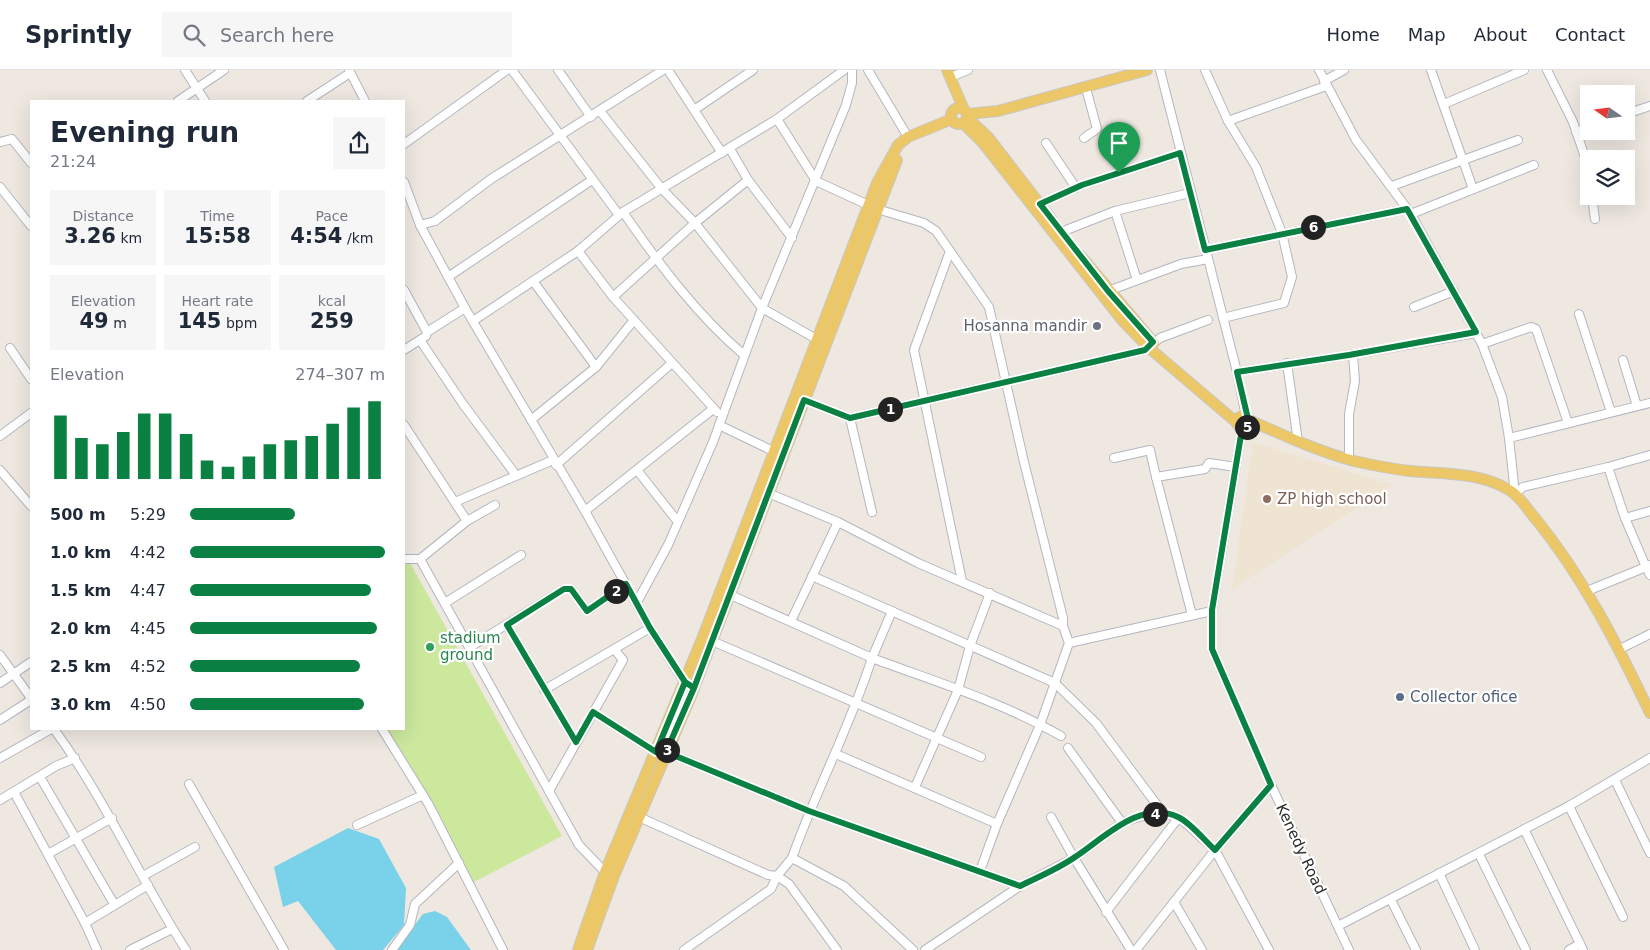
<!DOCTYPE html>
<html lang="en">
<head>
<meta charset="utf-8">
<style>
  :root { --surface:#fff; --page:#f6f6f7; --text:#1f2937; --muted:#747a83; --line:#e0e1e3; --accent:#0b8043 }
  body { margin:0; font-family:"DejaVu Sans",sans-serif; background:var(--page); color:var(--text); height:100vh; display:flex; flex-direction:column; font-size:19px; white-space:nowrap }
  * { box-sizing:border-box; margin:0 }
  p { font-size:16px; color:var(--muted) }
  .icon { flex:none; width:28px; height:28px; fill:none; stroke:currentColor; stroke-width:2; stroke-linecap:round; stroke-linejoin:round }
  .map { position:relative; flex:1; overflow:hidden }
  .sheet { position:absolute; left:30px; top:30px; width:375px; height:630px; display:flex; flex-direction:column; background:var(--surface); border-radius:0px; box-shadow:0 5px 20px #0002 }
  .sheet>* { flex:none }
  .needle { width:32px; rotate:284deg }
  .fabs { position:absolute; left:1580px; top:15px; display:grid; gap:10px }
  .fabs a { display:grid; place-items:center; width:55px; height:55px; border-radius:0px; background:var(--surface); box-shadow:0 5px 20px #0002; font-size:25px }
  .pin { position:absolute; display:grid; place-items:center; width:42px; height:42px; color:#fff; margin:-51px -21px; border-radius:50% 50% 50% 0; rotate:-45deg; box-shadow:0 0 5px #0007 }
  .pin .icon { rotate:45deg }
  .km { position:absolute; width:25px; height:25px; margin:-12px; border-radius:50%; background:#222; color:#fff; font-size:14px; line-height:25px; text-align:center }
  .round { display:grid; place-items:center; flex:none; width:52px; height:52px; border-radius:0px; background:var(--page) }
  .overview { display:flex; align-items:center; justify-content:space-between; height:85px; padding:0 20px }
  h1 { font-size:28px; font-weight:600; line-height:38px }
  .figures { display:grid; grid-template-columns:repeat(3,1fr); gap:8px; height:85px; padding:5px 20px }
  .figures div { display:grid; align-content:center; border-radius:0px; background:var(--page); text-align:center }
  .figures b { font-size:21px; font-weight:600 }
  .figures small { font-size:14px; font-weight:400 }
  .figures p { font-size:14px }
  .chart { height:140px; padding:10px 20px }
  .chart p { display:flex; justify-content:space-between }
  .chart svg { width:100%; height:90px; margin-top:5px; stroke:var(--accent); stroke-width:6 }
  ul { padding:0 20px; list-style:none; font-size:16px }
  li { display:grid; grid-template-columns:80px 60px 1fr; align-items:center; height:38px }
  li i { height:12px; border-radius:6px; background:var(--accent) }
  header { display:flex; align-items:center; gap:30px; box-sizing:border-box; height:70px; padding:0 25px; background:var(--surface); border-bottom:1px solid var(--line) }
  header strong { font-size:24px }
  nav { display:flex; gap:28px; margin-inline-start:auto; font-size:18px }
  .search { width:350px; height:45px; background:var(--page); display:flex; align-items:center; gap:12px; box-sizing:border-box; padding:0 18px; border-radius:0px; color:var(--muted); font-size:19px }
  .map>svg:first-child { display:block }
</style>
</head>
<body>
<header>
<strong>Sprintly</strong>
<div class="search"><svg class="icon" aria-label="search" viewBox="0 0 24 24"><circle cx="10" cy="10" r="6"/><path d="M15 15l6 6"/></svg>Search here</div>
<nav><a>Home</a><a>Map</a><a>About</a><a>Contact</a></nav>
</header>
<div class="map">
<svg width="1650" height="880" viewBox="0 0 1650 880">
  <rect width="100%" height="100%" fill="#eee8e1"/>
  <!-- education -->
  <path fill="#eee4d1" d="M1253 372 1393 415 1232 519Z"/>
  <!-- pitch -->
  <path fill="#cbe89d" d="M410 493 562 766 472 813 381 659H404V494Z"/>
  <!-- water -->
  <g fill="#79d1ea">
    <path d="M348 758 379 769 406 818 404 855 383 880H336L298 831 283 837 274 797Z"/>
    <path d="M435 841 447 847 471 880H396L423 844Z"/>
  </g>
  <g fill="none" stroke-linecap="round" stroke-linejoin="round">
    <defs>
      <g id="minor">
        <path d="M185 0 205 31"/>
        <path d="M349 0 365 31"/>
        <path d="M512 0 619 145"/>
        <path d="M558 0 591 47"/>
        <path d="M668 0 722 83"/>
        <path d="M868 0 908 67"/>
        <path d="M1160 0 1237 302 1246 346"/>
        <path d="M1205 0 1228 51 1256 97 1282 163 1292 207 1284 233 1223 248"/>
        <path d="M1319 0 1356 70 1411 144 1482 274 1502 327 1509 368 1515 424"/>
        <path d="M1431 0 1473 119"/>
        <path d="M1547 0 1573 52 1589 99"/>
        <path d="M951 7 968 0"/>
        <path d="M1324 11 1344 0"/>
        <path d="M178 31 224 0"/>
        <path d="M307 31 350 3"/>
        <path d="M1444 34 1524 0"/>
        <path d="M694 40 753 0"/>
        <path d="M600 41 662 119 695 153 762 238 818 270"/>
        <path d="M1626 44 1650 36"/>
        <path d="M777 49 816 111 868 135"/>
        <path d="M1228 51 1326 16"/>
        <path d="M1576 62 1589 57"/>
        <path d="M1084 68 1097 59 1086 18"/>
        <path d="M0 72 12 69 31 93"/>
        <path d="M1046 73 1076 118"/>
        <path d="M404 74 507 0"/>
        <path d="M730 79 748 110 792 168"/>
        <path d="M404 112 420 155 465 238 585 441 650 558 685 613 694 618"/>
        <path d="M1392 116 1518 70"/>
        <path d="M0 117 31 156"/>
        <path d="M1592 126 1595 149"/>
        <path d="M1040 134 1082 115 1181 83"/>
        <path d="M877 139 924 153 936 161 989 237 1023 388 1063 548V556"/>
        <path d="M1115 141 1137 210"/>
        <path d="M623 142C659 194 697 245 744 285"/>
        <path d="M1411 144 1534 95"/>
        <path d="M420 155 435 151 491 109 663 0"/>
        <path d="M1061 162 1115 141 1190 123"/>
        <path d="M1205 180 1407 139"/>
        <path d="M578 181 613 227 695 153 748 110"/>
        <path d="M950 181 914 280 962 511"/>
        <path d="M448 207 592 110"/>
        <path d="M533 211 596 297"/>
        <path d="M404 220 427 262 426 266 404 280"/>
        <path d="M1108 221 1181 194 1208 189"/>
        <path d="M613 227 717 342"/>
        <path d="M1414 237 1454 221"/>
        <path d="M1579 244 1611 342"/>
        <path d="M473 251 578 181 623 142 777 49 844 0"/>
        <path d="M427 262 465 238"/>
        <path d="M420 270 463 334 515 404"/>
        <path d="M1482 274 1531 257 1536 259 1568 353"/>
        <path d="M10 278 31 309"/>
        <path d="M1623 290 1637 336"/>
        <path d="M1287 293 1298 372"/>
        <path d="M1237 302 1349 285 1476 263"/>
        <path d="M804 330 850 348 1145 280 1160 268 1208 250"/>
        <path d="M850 348 872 442"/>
        <path d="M531 350 596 297 634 250"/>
        <path d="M404 355 467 451 420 489"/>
        <path d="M719 355 773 381"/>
        <path d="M1242 359 1212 541V579L1271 715 1349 880"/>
        <path d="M0 366 31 343"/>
        <path d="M1509 368 1650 333"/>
        <path d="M1114 388 1150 380 1156 407 1205 399 1209 393 1236 397"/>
        <path d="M1349 389V344L1355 311 1353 284"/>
        <path d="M556 395 672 293"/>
        <path d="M1608 397 1625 448 1650 441"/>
        <path d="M0 400 31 436"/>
        <path d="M637 400 678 452"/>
        <path d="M1156 407 1192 545"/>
        <path d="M768 423 838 452 791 551"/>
        <path d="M1515 424 1523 417 1608 397 1650 385"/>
        <path d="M455 432 553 390"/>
        <path d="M585 441 713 339"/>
        <path d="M467 451 495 435"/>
        <path d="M838 452 918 493 1063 556 1069 573 1040 655 997 754 980 801"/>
        <path d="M404 489H420L579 775 605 802"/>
        <path d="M1650 495 1646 497 1650 505"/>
        <path d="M812 506 1055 613 1096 653 1163 743"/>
        <path d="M1587 521 1646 497 1625 448"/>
        <path d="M726 523 872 588C850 657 816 720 792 788"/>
        <path d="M637 532 668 475 713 372 762 238 846 35 852 13V0"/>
        <path d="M445 533 521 485"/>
        <path d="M892 541 872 588C936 612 1002 632 1061 666"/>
        <path d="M507 555 576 672"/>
        <path d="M712 571 981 687"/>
        <path d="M1069 573 1212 541"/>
        <path d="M470 577 564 519H571L587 541 626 514"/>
        <path d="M1620 579 1650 564"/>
        <path d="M0 585 31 628"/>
        <path d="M0 613 31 592"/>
        <path d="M544 620 650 558"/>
        <path d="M593 642 656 682"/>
        <path d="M0 650 31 630"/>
        <path d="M54 659C105 729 139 807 186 880"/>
        <path d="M382 659 429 735 503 880"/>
        <path d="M1068 678 1122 753"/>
        <path d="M666 682 809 741 1020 816"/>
        <path d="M836 684 997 754"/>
        <path d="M0 688 51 659"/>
        <path d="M40 707 114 834"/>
        <path d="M1615 710 1650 783"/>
        <path d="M189 714 284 880"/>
        <path d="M915 717 958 620 970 576 990 523"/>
        <path d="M549 721 623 590 614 579"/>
        <path d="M14 722 85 853 148 815"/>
        <path d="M0 730 56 696 75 688"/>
        <path d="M1569 736 1623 847"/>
        <path d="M639 747 768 805 777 806 792 788 844 816 913 880"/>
        <path d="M1051 747 1074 788 1131 880"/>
        <path d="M357 755 423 725"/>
        <path d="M1524 759 1583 880"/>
        <path d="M48 784 112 748"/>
        <path d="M1479 784 1526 880"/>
        <path d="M1439 803 1475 880"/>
        <path d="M143 806 195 777"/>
        <path d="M1391 830 1416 880"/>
        <path d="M1174 832 1202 880"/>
        <path d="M1106 842 1179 747"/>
        <path d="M85 853 97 880"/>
        <path d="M1338 856 1569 736 1650 688"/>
        <path d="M130 880 172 859"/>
        <path d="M392 880 410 855 415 834 459 793"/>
        <path d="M684 880 771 819 777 806 789 814 837 880"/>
        <path d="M925 880 1020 816 1074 788 1122 753 1138 747 1163 743 1179 747 1215 780 1271 715"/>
        <path d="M1136 880 1215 780 1269 880"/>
        <path d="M1569 880 1580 874"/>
      </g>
      <g id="major">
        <path d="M947 0 964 40"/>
        <circle cx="959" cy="46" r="8"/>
        <path d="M967 44 998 41 1147 0"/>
        <path d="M967 47 988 67 1052 150"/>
        <path d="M963 53 983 73 1122 250 1148 277 1236 352"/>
        <path d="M1080 185 1154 273"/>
        <circle cx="1243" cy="352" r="6"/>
        <path d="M1249 350C1283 365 1317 381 1354 391 1372 395 1392 399 1410 401 1443 404 1480 402 1509 420 1520 426 1527 439 1535 448 1583 507 1617 574 1650 643"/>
        <path d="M578 880 605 802 702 569 877 113 898 75 908 67 952 49"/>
        <path d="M587 880 614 806 689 631 897 90"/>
      </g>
    </defs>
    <!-- minor casing -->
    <use href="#minor" stroke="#b4b7c0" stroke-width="10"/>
    <!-- major casing -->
    <use href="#major" stroke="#c8c8c8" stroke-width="12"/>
    <!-- minor -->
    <use href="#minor" stroke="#fff" stroke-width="8"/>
    <!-- major -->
    <use href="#major" stroke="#ecc768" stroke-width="10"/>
  </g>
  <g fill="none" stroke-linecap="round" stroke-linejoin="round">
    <defs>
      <path id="route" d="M1119 103 1082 115 1040 134 1108 221 1153 272 1145 280 850 348 804 330 694 618 685 612 650 558 626 514 587 541 571 519H564L507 555 576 672 593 642 656 682 685 612 694 618 666 682 809 741 1020 816C1038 807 1058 799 1075 787 1103 769 1140 729 1178 747 1191 753 1204 770 1215 780L1271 715 1212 579V540L1242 359 1249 353 1237 302 1349 285 1476 262 1407 139 1205 180 1180 83 1119 103"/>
    </defs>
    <!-- route casing -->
    <use href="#route" stroke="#fff" stroke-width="10"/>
    <!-- route -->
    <use href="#route" stroke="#0b8043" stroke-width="6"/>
  </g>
  <!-- markers -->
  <circle fill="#6b7280" stroke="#fff" stroke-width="2" cx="1097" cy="256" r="5"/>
  <circle fill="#8d6e63" stroke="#fff" stroke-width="2" cx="1267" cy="429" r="5"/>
  <circle fill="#2e9e5b" stroke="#fff" stroke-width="2" cx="430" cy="577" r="5"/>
  <circle fill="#5c6f8a" stroke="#fff" stroke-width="2" cx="1400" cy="627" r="5"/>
  <g text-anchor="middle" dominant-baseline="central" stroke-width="4.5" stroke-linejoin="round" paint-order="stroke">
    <!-- worship labels -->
    <g font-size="15" fill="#5b616d" stroke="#fff" text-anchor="end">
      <text x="1087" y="256">Hosanna mandir</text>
    </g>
    <!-- education labels -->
    <g font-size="15" fill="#785e54" stroke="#fff" text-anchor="start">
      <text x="1277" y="429">ZP high school</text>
    </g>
    <!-- leisure labels -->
    <g font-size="15" fill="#27864d" stroke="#fff" text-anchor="start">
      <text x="440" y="568">stadium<tspan x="440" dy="17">ground</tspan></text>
    </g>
    <!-- service labels -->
    <g font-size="15" fill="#4e5e75" stroke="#fff" text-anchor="start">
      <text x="1410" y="627">Collector ofice</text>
    </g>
    <!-- street labels -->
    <g font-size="15" fill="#2d2d2d" stroke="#fff">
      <text transform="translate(1301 779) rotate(65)">Kenedy Road</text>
    </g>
  </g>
</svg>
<div class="fabs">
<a><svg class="needle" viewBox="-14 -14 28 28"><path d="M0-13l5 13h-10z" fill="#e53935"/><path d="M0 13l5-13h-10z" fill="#747a83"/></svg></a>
<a><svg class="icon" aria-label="layers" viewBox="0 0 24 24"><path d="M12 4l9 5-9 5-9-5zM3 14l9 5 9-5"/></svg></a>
</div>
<div class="pin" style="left:1119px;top:103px;background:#1e9e55"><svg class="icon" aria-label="arrive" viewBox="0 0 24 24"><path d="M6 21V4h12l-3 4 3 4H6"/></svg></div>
<b class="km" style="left:890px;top:339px">1</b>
<b class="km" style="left:616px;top:521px">2</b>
<b class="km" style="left:667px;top:680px">3</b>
<b class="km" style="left:1155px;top:744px">4</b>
<b class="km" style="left:1247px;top:357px">5</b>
<b class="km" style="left:1313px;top:157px">6</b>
<section class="sheet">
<div class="overview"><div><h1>Evening run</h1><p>21:24</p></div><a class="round"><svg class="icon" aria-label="share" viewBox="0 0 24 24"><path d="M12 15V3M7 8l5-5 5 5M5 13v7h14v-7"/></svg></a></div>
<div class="figures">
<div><p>Distance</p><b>3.26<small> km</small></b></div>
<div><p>Time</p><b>15:58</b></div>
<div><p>Pace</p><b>4:54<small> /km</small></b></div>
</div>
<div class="figures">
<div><p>Elevation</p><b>49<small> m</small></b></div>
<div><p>Heart rate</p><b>145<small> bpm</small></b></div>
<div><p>kcal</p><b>259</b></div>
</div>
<div class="chart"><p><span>Elevation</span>274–307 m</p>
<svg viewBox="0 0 160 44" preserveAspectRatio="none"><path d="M5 44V13M15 44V24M25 44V27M35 44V21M45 44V12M55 44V12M65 44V22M75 44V35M85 44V38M95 44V33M105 44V27M115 44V25M125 44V23M135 44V17M145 44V9M155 44V6"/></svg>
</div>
<ul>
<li><b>500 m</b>5:29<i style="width:54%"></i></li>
<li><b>1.0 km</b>4:42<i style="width:100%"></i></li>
<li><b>1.5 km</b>4:47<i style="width:93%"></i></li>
<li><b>2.0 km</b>4:45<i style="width:96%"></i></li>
<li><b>2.5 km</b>4:52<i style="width:87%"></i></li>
<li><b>3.0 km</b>4:50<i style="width:89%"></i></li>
</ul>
</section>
</div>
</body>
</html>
